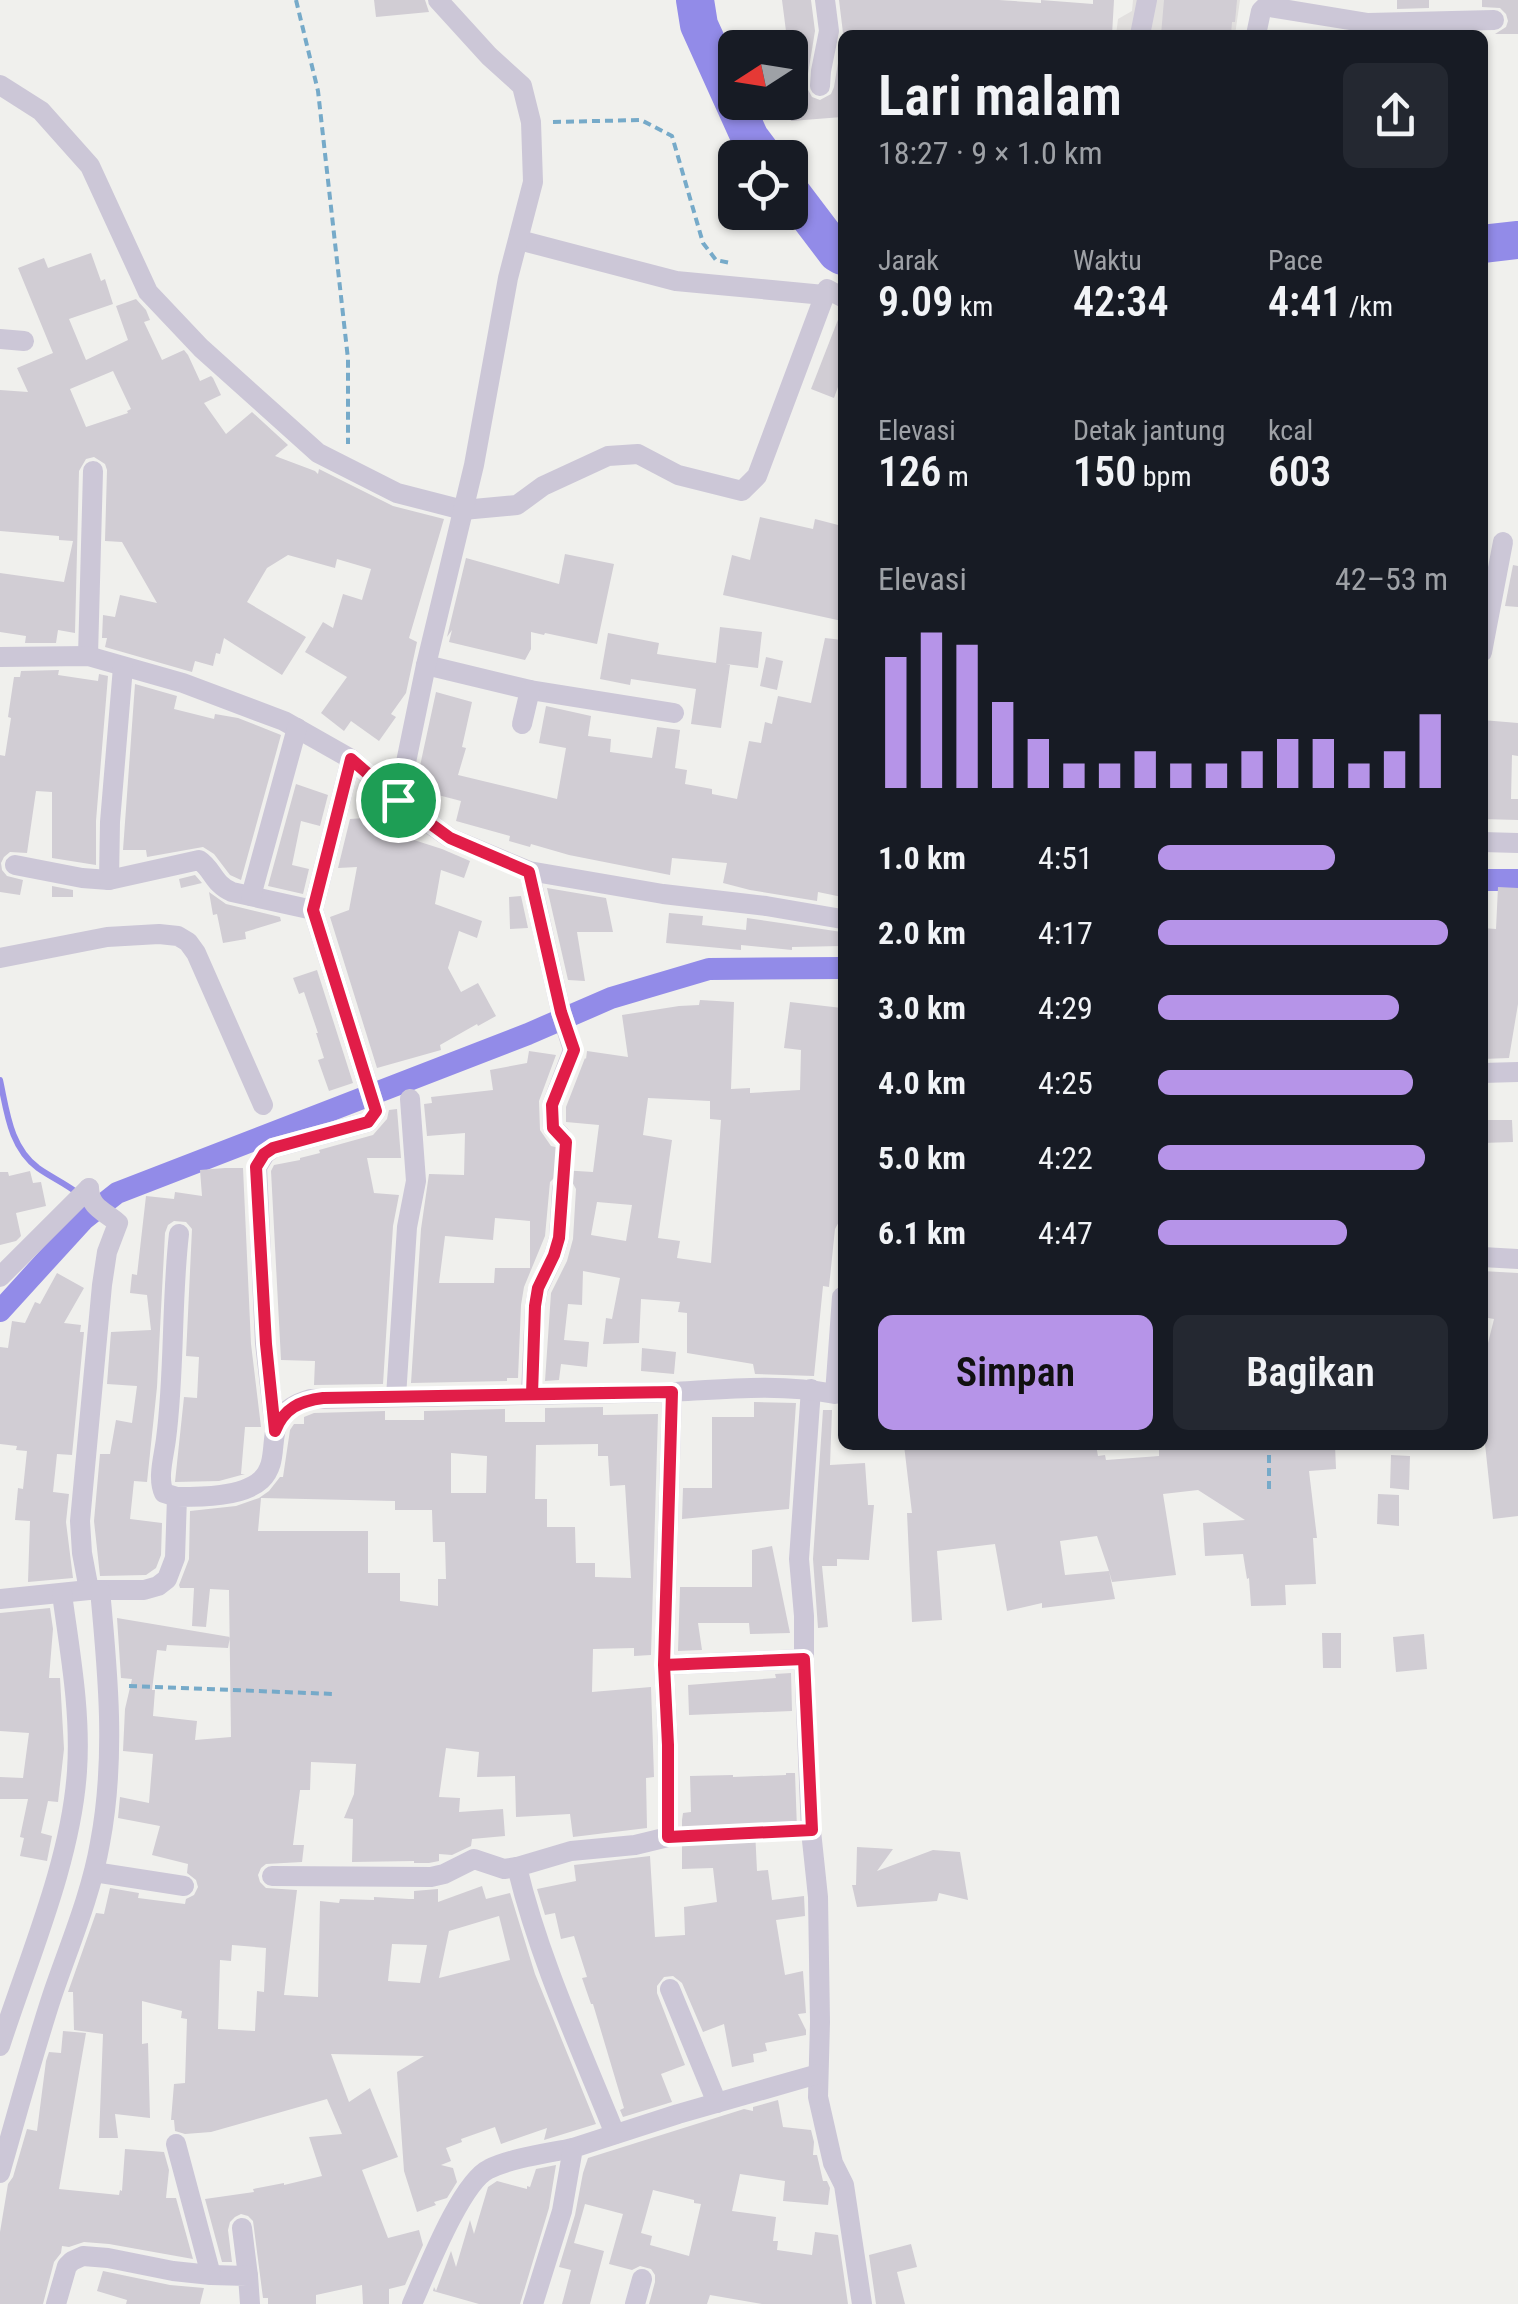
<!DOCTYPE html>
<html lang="id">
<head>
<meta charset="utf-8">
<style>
  :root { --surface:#171b24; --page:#242831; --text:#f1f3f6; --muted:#9ea1a6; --accent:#b694e8 }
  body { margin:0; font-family:"Roboto Condensed",sans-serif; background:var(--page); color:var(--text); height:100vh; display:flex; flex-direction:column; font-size:38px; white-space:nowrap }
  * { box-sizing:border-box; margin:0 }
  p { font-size:32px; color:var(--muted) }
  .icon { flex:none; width:55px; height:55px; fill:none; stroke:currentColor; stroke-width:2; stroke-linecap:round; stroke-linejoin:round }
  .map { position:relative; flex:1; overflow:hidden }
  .panel { position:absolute; left:838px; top:30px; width:650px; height:1420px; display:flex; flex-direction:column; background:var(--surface); border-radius:15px; box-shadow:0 2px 8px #0004 }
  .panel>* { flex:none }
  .needle { width:65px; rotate:258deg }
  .buttons { position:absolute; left:718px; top:30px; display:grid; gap:20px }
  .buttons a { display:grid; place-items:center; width:90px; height:90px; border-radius:15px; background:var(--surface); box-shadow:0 2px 8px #0004; font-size:50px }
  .pin { position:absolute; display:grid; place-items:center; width:85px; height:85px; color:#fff; margin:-42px; border:5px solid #fff; border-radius:50%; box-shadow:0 2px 10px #0007 }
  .round { display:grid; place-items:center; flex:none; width:105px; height:105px; border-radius:15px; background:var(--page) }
  .overview { display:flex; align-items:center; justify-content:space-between; height:170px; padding:0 40px }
  h1 { font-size:55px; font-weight:600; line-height:75px }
  .metrics { display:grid; grid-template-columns:repeat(3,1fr); gap:15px; height:170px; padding:10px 40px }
  .metrics div { display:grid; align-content:center }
  .metrics b { font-size:42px; font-weight:600 }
  .metrics small { font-size:28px; font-weight:400 }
  .metrics p { font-size:28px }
  .chart { height:280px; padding:20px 40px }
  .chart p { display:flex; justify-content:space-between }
  .chart svg { width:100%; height:180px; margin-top:10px; stroke:var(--accent); stroke-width:6 }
  .cta { display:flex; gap:20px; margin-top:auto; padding:20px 40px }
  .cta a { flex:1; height:115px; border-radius:15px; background:var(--accent); color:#111; font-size:40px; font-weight:600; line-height:115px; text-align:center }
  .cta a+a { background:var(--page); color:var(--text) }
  ul { padding:0 40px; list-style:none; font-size:32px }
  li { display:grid; grid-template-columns:160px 120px 1fr; align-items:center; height:75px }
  li i { height:25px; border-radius:12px; background:var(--accent) }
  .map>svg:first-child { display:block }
</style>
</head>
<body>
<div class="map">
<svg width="1518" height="2304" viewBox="0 0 1518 2304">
  <rect width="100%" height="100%" fill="#f0f0ed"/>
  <!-- education -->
  <path fill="#e2e0df" d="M1133 0H1240L1235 35H1116L1118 19 1132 11Z"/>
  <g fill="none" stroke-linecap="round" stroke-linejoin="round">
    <!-- stream -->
    <path stroke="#928be8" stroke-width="6" d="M0 1080C7 1112 10 1147 38 1168 52 1178 67 1184 80 1195"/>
    <!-- canal -->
    <g stroke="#928be8" stroke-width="22">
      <path d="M1482 880H1518"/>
      <path d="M0 1311 83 1220 117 1193 528 1034 611 998 709 969 842 968"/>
    </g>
    <!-- river -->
    <g stroke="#928be8" stroke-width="38">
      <path d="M695 0 699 25 750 138 765 158"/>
      <path d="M790 191 837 253 842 256"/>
      <path d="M1482 244 1518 240"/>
    </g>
  </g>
  <!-- building -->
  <g fill="#d1cdd4" fill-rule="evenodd">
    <path d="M374 0H425L429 12 376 17Z"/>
    <path d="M782 0H811L815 31 806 86 812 97 820 100 831 94 834 87 843 33 839 0H999L1041 3V0L1093 4V0H1114L1112 35H842V117L791 121 788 102 790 39H787Z"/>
    <path d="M1164 0H1237L1235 22H1232L1231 35H1161Z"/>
    <path d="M1397 0H1429V8L1397 9Z"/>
    <path d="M1482 0H1518V34H1495L1506 27 1508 21 1506 14 1500 8 1482 7Z"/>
    <path d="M91 253 101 281 105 279 113 304 69 319 86 360 128 340 116 306 136 299 146 310 150 320 144 322 162 360 184 350 188 355 200 381 211 376 213 378 221 395 204 403 226 434 252 412 288 445 275 456 315 471 318 474 319 469 393 506 444 519 409 638 417 642 406 693 391 714 396 717 379 741 351 721 344 731 321 713 347 677 305 652 323 622 333 628 343 594 362 600 371 569 337 559 335 568 288 555 267 568 247 602 306 637 282 675 224 638 220 654 216 653 213 666 195 661 192 672 105 647 107 638H102L103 615 115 617 120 595 157 603 122 542 105 541 107 470 105 464 94 457 86 459 79 471 75 633 58 630 56 643H25L26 636 0 632V573L64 582 73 541 59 540V536L0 531V390L28 392 17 368 53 353 18 268 44 258 48 268ZM113 371 131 409 127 411 128 413 86 427 70 389Z"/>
    <path d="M841 312 842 376 834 398 811 389Z"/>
    <path d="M760 517 813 529 815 519 842 526V621L723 595 732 555 750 560Z"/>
    <path d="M565 554 614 564 597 644 545 633 544 635 531 632V649L525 660 449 642 452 630 447 637 466 558 559 584Z"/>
    <path d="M1513 565 1518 566V607L1505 606Z"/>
    <path d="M720 627 762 632 758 668 726 664 730 665 721 728 691 724 696 689 631 679 630 685 600 679 608 633 659 643 657 654 716 663Z"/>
    <path d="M825 638 842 640V897L818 892 817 901 750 890 723 883 727 863 672 858 670 875 569 855 531 844 530 847 509 841 510 836 456 821 461 801 415 789 436 692 472 702 462 747 466 748 458 775 557 799 566 748 539 743 546 706 591 716 588 736 611 739 610 752 652 758 657 727 680 730 675 768 687 770 685 784 712 789V794L737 799 749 741 761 743 765 722 772 724 778 696 811 703Z"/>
    <path d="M766 657 783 661 777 690 760 686Z"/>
    <path d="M59 670 58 675 98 681 99 674 108 676 96 821V865L52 858V792L36 791 27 853 10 852 4 857 1 863 2 870 7 876 23 880 20 895 0 892V755L5 756 11 718 8 717 14 677H20L21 671Z"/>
    <path d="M135 684 177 696 174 709 214 719 215 714 238 718 281 735 241 880 230 875 214 854 203 847 147 857 146 850H123Z"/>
    <path d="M1482 720 1518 723V756L1512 755 1511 799H1518V820L1482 819Z"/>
    <path d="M296 784 328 795 320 826 301 821 292 865 309 869 303 894 268 886Z"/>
    <path d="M366 818 364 824 442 849 470 861 464 878 441 870 435 904 482 921 477 938 459 931 448 968 461 992 478 983 496 1016 478 1026 477 1024 440 1045 441 1050 377 1068 330 917 349 910 357 867 338 868 350 819Z"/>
    <path d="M195 875 202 883 181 888 179 879Z"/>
    <path d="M52 886 73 890V897H52Z"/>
    <path d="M1498 887 1518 888V1004L1509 1058 1482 1059V928L1496 929Z"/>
    <path d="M547 888 606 898 613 932H577L585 981 568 980Z"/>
    <path d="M209 892 226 904 280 917 281 921 245 932 246 939 223 943 217 914 213 915Z"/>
    <path d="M521 896 528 928 510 929 509 897Z"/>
    <path d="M669 913 703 916 702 925 746 930 747 918 842 932V946L792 947V950L741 945V950L666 943Z"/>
    <path d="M317 970 353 1083 329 1091 318 1060 324 1058 316 1033H318L304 992 299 994 293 978Z"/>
    <path d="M700 1000 734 1002 731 1089 750 1088V1093L800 1090 801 1050 784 1048 790 1002 842 1008V1216L835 1229 829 1287 823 1286 814 1376 755 1374 753 1364 687 1353V1313L678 1312 680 1302 641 1299 639 1343 603 1344 606 1318 612 1319 620 1278 583 1271 582 1305 568 1304 564 1340 589 1342 587 1367 561 1364 559 1380 545 1381 551 1293 567 1261 573 1239 576 1189 570 1178 562 1175 555 1177 550 1182 545 1236 524 1287 521 1305 518 1378H507V1381L411 1383 421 1229 429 1174 464 1175 465 1133 427 1136 424 1104 432 1103 431 1097 493 1090 490 1070 527 1063 529 1051 556 1055 539 1101 540 1130 551 1146 564 1149 561 1170 593 1172 599 1125 566 1122V1107L585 1058 586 1059 587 1051 628 1057 622 1015 679 1006 699 1005ZM648 1098 710 1101V1119L721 1120 711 1263 677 1258 680 1241 658 1238 672 1140 643 1135ZM597 1202 632 1205 626 1241 591 1235ZM495 1218 530 1221V1268H495L494 1283H439L445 1236 493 1240Z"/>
    <path d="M397 1109 401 1158H367L374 1193 399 1195 393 1226 383 1384 314 1385 315 1361 281 1360 271 1171 274 1165 300 1160V1158L320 1153 319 1150 373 1135 387 1119 389 1110Z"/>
    <path d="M1482 1120H1512L1513 1142 1482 1143Z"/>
    <path d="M225 1168H243L251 1344 261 1427H245L241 1474H245L219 1481 175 1482 184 1397 197 1398 199 1357 186 1356 192 1229 186 1222 174 1221 168 1225 165 1233 157 1387 147 1482 134 1481 130 1519 162 1523 161 1555 156 1568 146 1575 100 1576 94 1521 100 1454H110L116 1420 132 1423 137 1386 107 1384 111 1332 151 1330 147 1295 130 1293 132 1274 137 1275 146 1196 174 1199 175 1192 202 1196 200 1170Z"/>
    <path d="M30 1171 33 1183 41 1182 46 1206 16 1213 21 1236 16 1241 0 1245V1172H8L9 1176Z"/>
    <path d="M1482 1271 1518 1273V1516L1493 1519 1485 1444 1482 1443V1367L1494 1319 1482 1317Z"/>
    <path d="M57 1273 84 1288 64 1323 81 1325 80 1332H84L72 1455 57 1454 53 1492 69 1494 66 1522 73 1578 28 1582 30 1521 15 1520 18 1488 23 1489 27 1451 16 1450 17 1446 0 1444V1347L8 1348 12 1321 25 1323 35 1302 40 1304Z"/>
    <path d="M642 1348 676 1352 674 1374 641 1371Z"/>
    <path d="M754 1402 796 1403 789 1509 682 1519 683 1488H712V1417H754Z"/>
    <path d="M603 1407V1415L658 1414 651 1655 634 1656V1648L593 1649 592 1692 651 1687 654 1777 646 1778 647 1828 573 1837 570 1814 516 1817 515 1776 477 1777 479 1752 446 1748 439 1797 460 1798 459 1812 503 1809 505 1836 472 1839 471 1846 452 1855 439 1854V1861L429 1863H414V1861L352 1862 353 1819 344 1818 354 1794 356 1764 311 1762 310 1790H300L293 1845H304L302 1862 266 1864 261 1868 258 1875 260 1882 266 1888 297 1890 284 1995 318 1997 320 1901 339 1903 340 1899 374 1900V1897L409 1899H414V1891L438 1889V1902L482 1886 486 1899 510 1893 535 1974 596 2124 544 2140 547 2128 501 2144 495 2127 461 2139 462 2142 446 2148 451 2161 441 2165 453 2168 457 2182 447 2198 434 2202 436 2205 417 2212 404 2171 397 2072 424 2056 331 2054 349 2102 370 2088 398 2157 362 2170 388 2238 419 2230 423 2245 405 2285 389 2289V2304H363L362 2285 316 2295V2304H268V2298H263L253 2221 248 2216 241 2214 235 2217 230 2222 228 2230 232 2262H222L205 2199 254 2192 253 2189 284 2183V2185L322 2176 309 2137 342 2134 327 2099 211 2132 185 2134 175 2131 174 2120H171L174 2084 185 2083 187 2019 181 2018 182 2011 142 2001V2044L148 2043 150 2118 115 2114 118 2138H99L103 2034 74 2030 73 1992H68L96 1913 104 1914 110 1888 139 1893 138 1898 185 1904 186 1899 194 1895 198 1887 196 1880 187 1873 188 1864 152 1855 160 1826 118 1818 120 1797 149 1803 153 1754 123 1751 125 1709 132 1679 121 1678 117 1618 230 1637 228 1648 167 1645 166 1651 157 1650 152 1690H155L153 1716 197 1721 195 1740 231 1737 229 1590 210 1589 206 1627 192 1626 194 1588H180L179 1585 189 1559 190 1511 236 1506 259 1498 269 1491 280 1477H283L290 1430 294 1424H304V1417L314 1413 385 1411V1420H424V1411L505 1409V1422H545V1408ZM598 1444V1456H608L610 1486 625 1485 631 1578 595 1577V1563H576L575 1527H547V1499H535L536 1445ZM451 1453 487 1456 486 1493H451ZM261 1498 395 1501V1510H432L433 1542H445L446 1579H438V1606L400 1601V1573H368V1531H258ZM499 1916 510 1960 439 1978 449 1931ZM392 1944 427 1945 420 1983 388 1981ZM232 1945 266 1948 264 1992 257 1991 255 2031 218 2029 220 1960 231 1961Z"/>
    <path d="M823 1410H832L830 1465 865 1463 868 1505H874L869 1560 837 1559V1566H822L828 1627 818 1628 813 1559Z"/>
    <path d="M904 1445H1096L1098 1456 1105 1455 1106 1460 1159 1456V1445H1335L1336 1469 1309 1471 1317 1538H1313L1316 1584 1285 1585 1286 1605 1251 1606 1249 1578 1247 1579 1243 1554 1205 1556 1203 1523 1245 1520 1198 1490 1163 1494 1176 1575 1112 1582 1109 1571 1115 1599 1042 1608V1603L1007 1611 995 1544 937 1551 942 1620 912 1622 907 1513H912ZM1097 1536 1109 1571 1065 1575 1060 1541Z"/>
    <path d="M1391 1455 1410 1456 1409 1490 1390 1488Z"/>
    <path d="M1378 1494 1399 1495V1526L1377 1524Z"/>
    <path d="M772 1546 790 1633 750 1634 749 1623H698L702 1650 678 1651 680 1587H752V1550Z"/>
    <path d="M50 1608 53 1629 49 1678H60L64 1749 58 1802 48 1801 41 1833 52 1836 47 1861 20 1856 24 1838 20 1837 28 1799H0V1777L23 1778 29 1733 0 1731V1613Z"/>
    <path d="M1322 1633H1341V1668H1323Z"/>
    <path d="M1424 1634 1427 1669 1396 1672 1393 1637Z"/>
    <path d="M791 1673 792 1711 689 1715 688 1685 776 1678 775 1674Z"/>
    <path d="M786 1773H795L797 1829 755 1830 757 1871 768 1870 772 1900 804 1896 805 1916 776 1920 785 1975 803 1971 806 2013 798 2014 806 2030V2035L765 2043 767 2051 753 2054 754 2062 732 2067 724 2024 703 2032 682 1983 673 1976 664 1977 657 1986V1993L685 2065 661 2074 672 2102 623 2117 620 2110 624 2108 593 2004H591L582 1978 587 1977 574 1936 561 1939 555 1913 545 1915 537 1889 576 1881 574 1865 650 1856 655 1937 685 1935 684 1907 717 1902 713 1868 682 1869V1820L683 1813 691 1812 690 1776 733 1775V1777L786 1775Z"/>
    <path d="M857 1847 893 1849 877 1871 933 1850 960 1852 968 1900 939 1893 937 1901 857 1907 852 1885H856Z"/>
    <path d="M63 2031 86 2033 59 2189 119 2195 120 2190 122 2191 125 2149 164 2152 169 2170 166 2198H176L193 2259 109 2244 84 2242 69 2247 62 2246 61 2253 54 2262 43 2304H0V2232L8 2184 13 2177 27 2129 37 2131 46 2061 49 2052 61 2053Z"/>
    <path d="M778 2100 783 2127 811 2130 814 2142 813 2155H817L823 2181H827L830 2188 828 2205 783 2201 785 2181 740 2174 732 2211 776 2217 773 2241H778L777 2250 812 2255 815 2232 838 2235 848 2304H762L710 2295 707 2304H649L655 2282V2275L651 2269 640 2266 632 2270 609 2264 623 2214 585 2204 574 2243 604 2251 590 2304H562L571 2270 559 2267 575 2215 583 2173 588 2158 744 2109 753 2111V2107ZM653 2190 694 2200V2203L701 2204 689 2256 650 2245 652 2236 641 2233Z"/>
    <path d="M556 2165 549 2208 520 2304H479L433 2291 434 2287 436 2291 451 2251 456 2267 470 2220 474 2234 488 2187 497 2181 527 2189V2186L530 2187 536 2169Z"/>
    <path d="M911 2244 917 2267 897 2272 905 2304H876L869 2255Z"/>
    <path d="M103 2271 170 2285 204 2288 200 2304H126L127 2300 97 2291Z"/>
  </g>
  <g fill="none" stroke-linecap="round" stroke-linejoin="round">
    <!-- path -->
    <g stroke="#76aac9" stroke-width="4" stroke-dasharray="8 5" stroke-linecap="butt">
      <path d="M296 0 318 91 348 359V444"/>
      <path d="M553 122 641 120 672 136 703 243 716 260 730 263"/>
      <path d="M1269 1489V1445"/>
      <path d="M129 1686 334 1694"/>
      <path d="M688 1836 793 1831"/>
    </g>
    <!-- minor -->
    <g stroke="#ccc7d7" stroke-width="20">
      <path d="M1140 35 1147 0"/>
      <path d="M1256 35 1261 11 1264 8 1270 7 1368 23 1494 20"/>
      <path d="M0 85 41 111 90 166 148 292 201 348 318 453 397 493 463 510 517 505 543 486 608 456 638 454 678 475 742 491 757 476 827 289 842 297"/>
      <path d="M820 86 821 71 829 31 825 0"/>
      <path d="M519 240 676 281 824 295"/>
      <path d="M0 339 24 341"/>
      <path d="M1482 652 1503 542"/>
      <path d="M88 656 93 471"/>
      <path d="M0 657 88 656 183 683 284 721 351 759 398 801 450 838 529 871 663 894 766 906 842 919"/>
      <path d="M426 665 530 690 674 713"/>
      <path d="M522 724 530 690"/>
      <path d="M398 801 426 665 474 465 508 278 533 182 531 122 522 86 489 56 438 0"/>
      <path d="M1482 842 1518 843"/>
      <path d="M15 865 82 878 109 880 110 822 123 667"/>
      <path d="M529 871 561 1012 573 1050 552 1105 553 1128 561 1136"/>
      <path d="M109 880 199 860C213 869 213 884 232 892L313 910 351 759"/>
      <path d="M251 896 297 728"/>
      <path d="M0 958 107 937 159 934 178 936 188 942 196 953 263 1105"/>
      <path d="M1482 1073 1518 1072"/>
      <path d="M1482 1257 1518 1259"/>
      <path d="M0 1277 89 1188"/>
      <path d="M811 1389 799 1559 804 1616V1659L811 1831 818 1897 820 2022 818 2097 833 2163 844 2185 862 2304"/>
      <path d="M531 1394 535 1306 538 1289 554 1255 559 1238 562 1189"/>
      <path d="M396 1397 407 1227 416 1181 410 1099"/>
      <path d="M275 1430 265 1343 257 1167 265 1154 273 1148 368 1122 376 1111 313 910"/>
      <path d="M177 1497 164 1493C157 1478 164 1456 166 1439 175 1371 171 1302 179 1234"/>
      <path d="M89 1590 82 1553 80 1521 102 1285 107 1252 118 1223C104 1211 90 1208 89 1188"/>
      <path d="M0 1599 89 1590H144L158 1586 167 1579 175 1558 177 1497C200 1497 243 1497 261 1480 287 1455 254 1415 311 1399L672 1392C725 1389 782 1383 835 1394L842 1297"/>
      <path d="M664 1665 804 1659"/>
      <path d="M94 1872 184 1886"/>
      <path d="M272 1876 431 1877 444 1874 474 1859 504 1869 517 1867"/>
      <path d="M670 1989 717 2103"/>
      <path d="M0 2046C28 1959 71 1862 77 1771 81 1712 70 1653 62 1594"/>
      <path d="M615 2134C580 2047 539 1959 517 1867L571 1851 635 1845 668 1837V1745L664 1665 672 1392"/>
      <path d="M0 2173C17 2114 33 2054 52 1996 69 1946 91 1895 100 1843 116 1759 108 1674 100 1590"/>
      <path d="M242 2228 248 2276"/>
      <path d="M211 2275 248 2276 250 2304"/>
      <path d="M56 2304 67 2266 72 2261 83 2256 108 2258 173 2271 211 2275 176 2144"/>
      <path d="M412 2304C426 2273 461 2182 489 2169 511 2158 549 2153 573 2148"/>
      <path d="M533 2304 562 2211 573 2148 678 2114 818 2074"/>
      <path d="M635 2304 642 2279"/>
    </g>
  </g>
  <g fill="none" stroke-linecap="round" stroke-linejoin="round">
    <defs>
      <path id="route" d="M398 800 450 838 529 872 561 1012 574 1050 552 1105 553 1128 566 1142 559 1238 554 1255 538 1288 535 1306 532 1394 672 1392 664 1665 668 1745V1837L812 1830 804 1659 664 1665 672 1392 323 1398C300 1401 284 1408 275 1431L266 1344 256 1167 264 1154 273 1148 368 1122 376 1111 313 910 351 759 398 800"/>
    </defs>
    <!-- route casing -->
    <use href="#route" stroke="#fff" stroke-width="20"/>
    <!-- route -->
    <use href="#route" stroke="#e11d48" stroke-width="12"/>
  </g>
</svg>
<div class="buttons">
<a><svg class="needle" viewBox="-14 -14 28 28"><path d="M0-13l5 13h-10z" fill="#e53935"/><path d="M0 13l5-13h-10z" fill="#9ea1a6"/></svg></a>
<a><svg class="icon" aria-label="locate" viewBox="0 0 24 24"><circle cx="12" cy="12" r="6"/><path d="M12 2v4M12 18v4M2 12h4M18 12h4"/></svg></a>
</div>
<div class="pin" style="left:398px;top:800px;background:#1e9e55"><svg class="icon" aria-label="arrive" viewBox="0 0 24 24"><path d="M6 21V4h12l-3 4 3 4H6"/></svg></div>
<section class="panel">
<div class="overview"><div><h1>Lari malam</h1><p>18:27 · 9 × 1.0 km</p></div><a class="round"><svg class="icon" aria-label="share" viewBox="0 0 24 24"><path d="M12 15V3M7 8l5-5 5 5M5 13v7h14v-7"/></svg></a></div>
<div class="metrics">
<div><p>Jarak</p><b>9.09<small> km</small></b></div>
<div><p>Waktu</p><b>42:34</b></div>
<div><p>Pace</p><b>4:41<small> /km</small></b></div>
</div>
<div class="metrics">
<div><p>Elevasi</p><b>126<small> m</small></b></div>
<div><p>Detak jantung</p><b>150<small> bpm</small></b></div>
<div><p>kcal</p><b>603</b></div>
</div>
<div class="chart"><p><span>Elevasi</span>42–53 m</p>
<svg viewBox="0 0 160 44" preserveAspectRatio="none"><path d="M5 44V12M15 44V6M25 44V9M35 44V23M45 44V32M55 44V38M65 44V38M75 44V35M85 44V38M95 44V38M105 44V35M115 44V32M125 44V32M135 44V38M145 44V35M155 44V26"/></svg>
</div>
<ul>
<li><b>1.0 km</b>4:51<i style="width:61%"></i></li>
<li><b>2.0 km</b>4:17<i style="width:100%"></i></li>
<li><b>3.0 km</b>4:29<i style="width:83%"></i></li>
<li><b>4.0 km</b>4:25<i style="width:88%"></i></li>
<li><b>5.0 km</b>4:22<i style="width:92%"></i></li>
<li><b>6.1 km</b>4:47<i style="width:65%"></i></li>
</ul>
<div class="cta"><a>Simpan</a><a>Bagikan</a></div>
</section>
</div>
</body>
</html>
